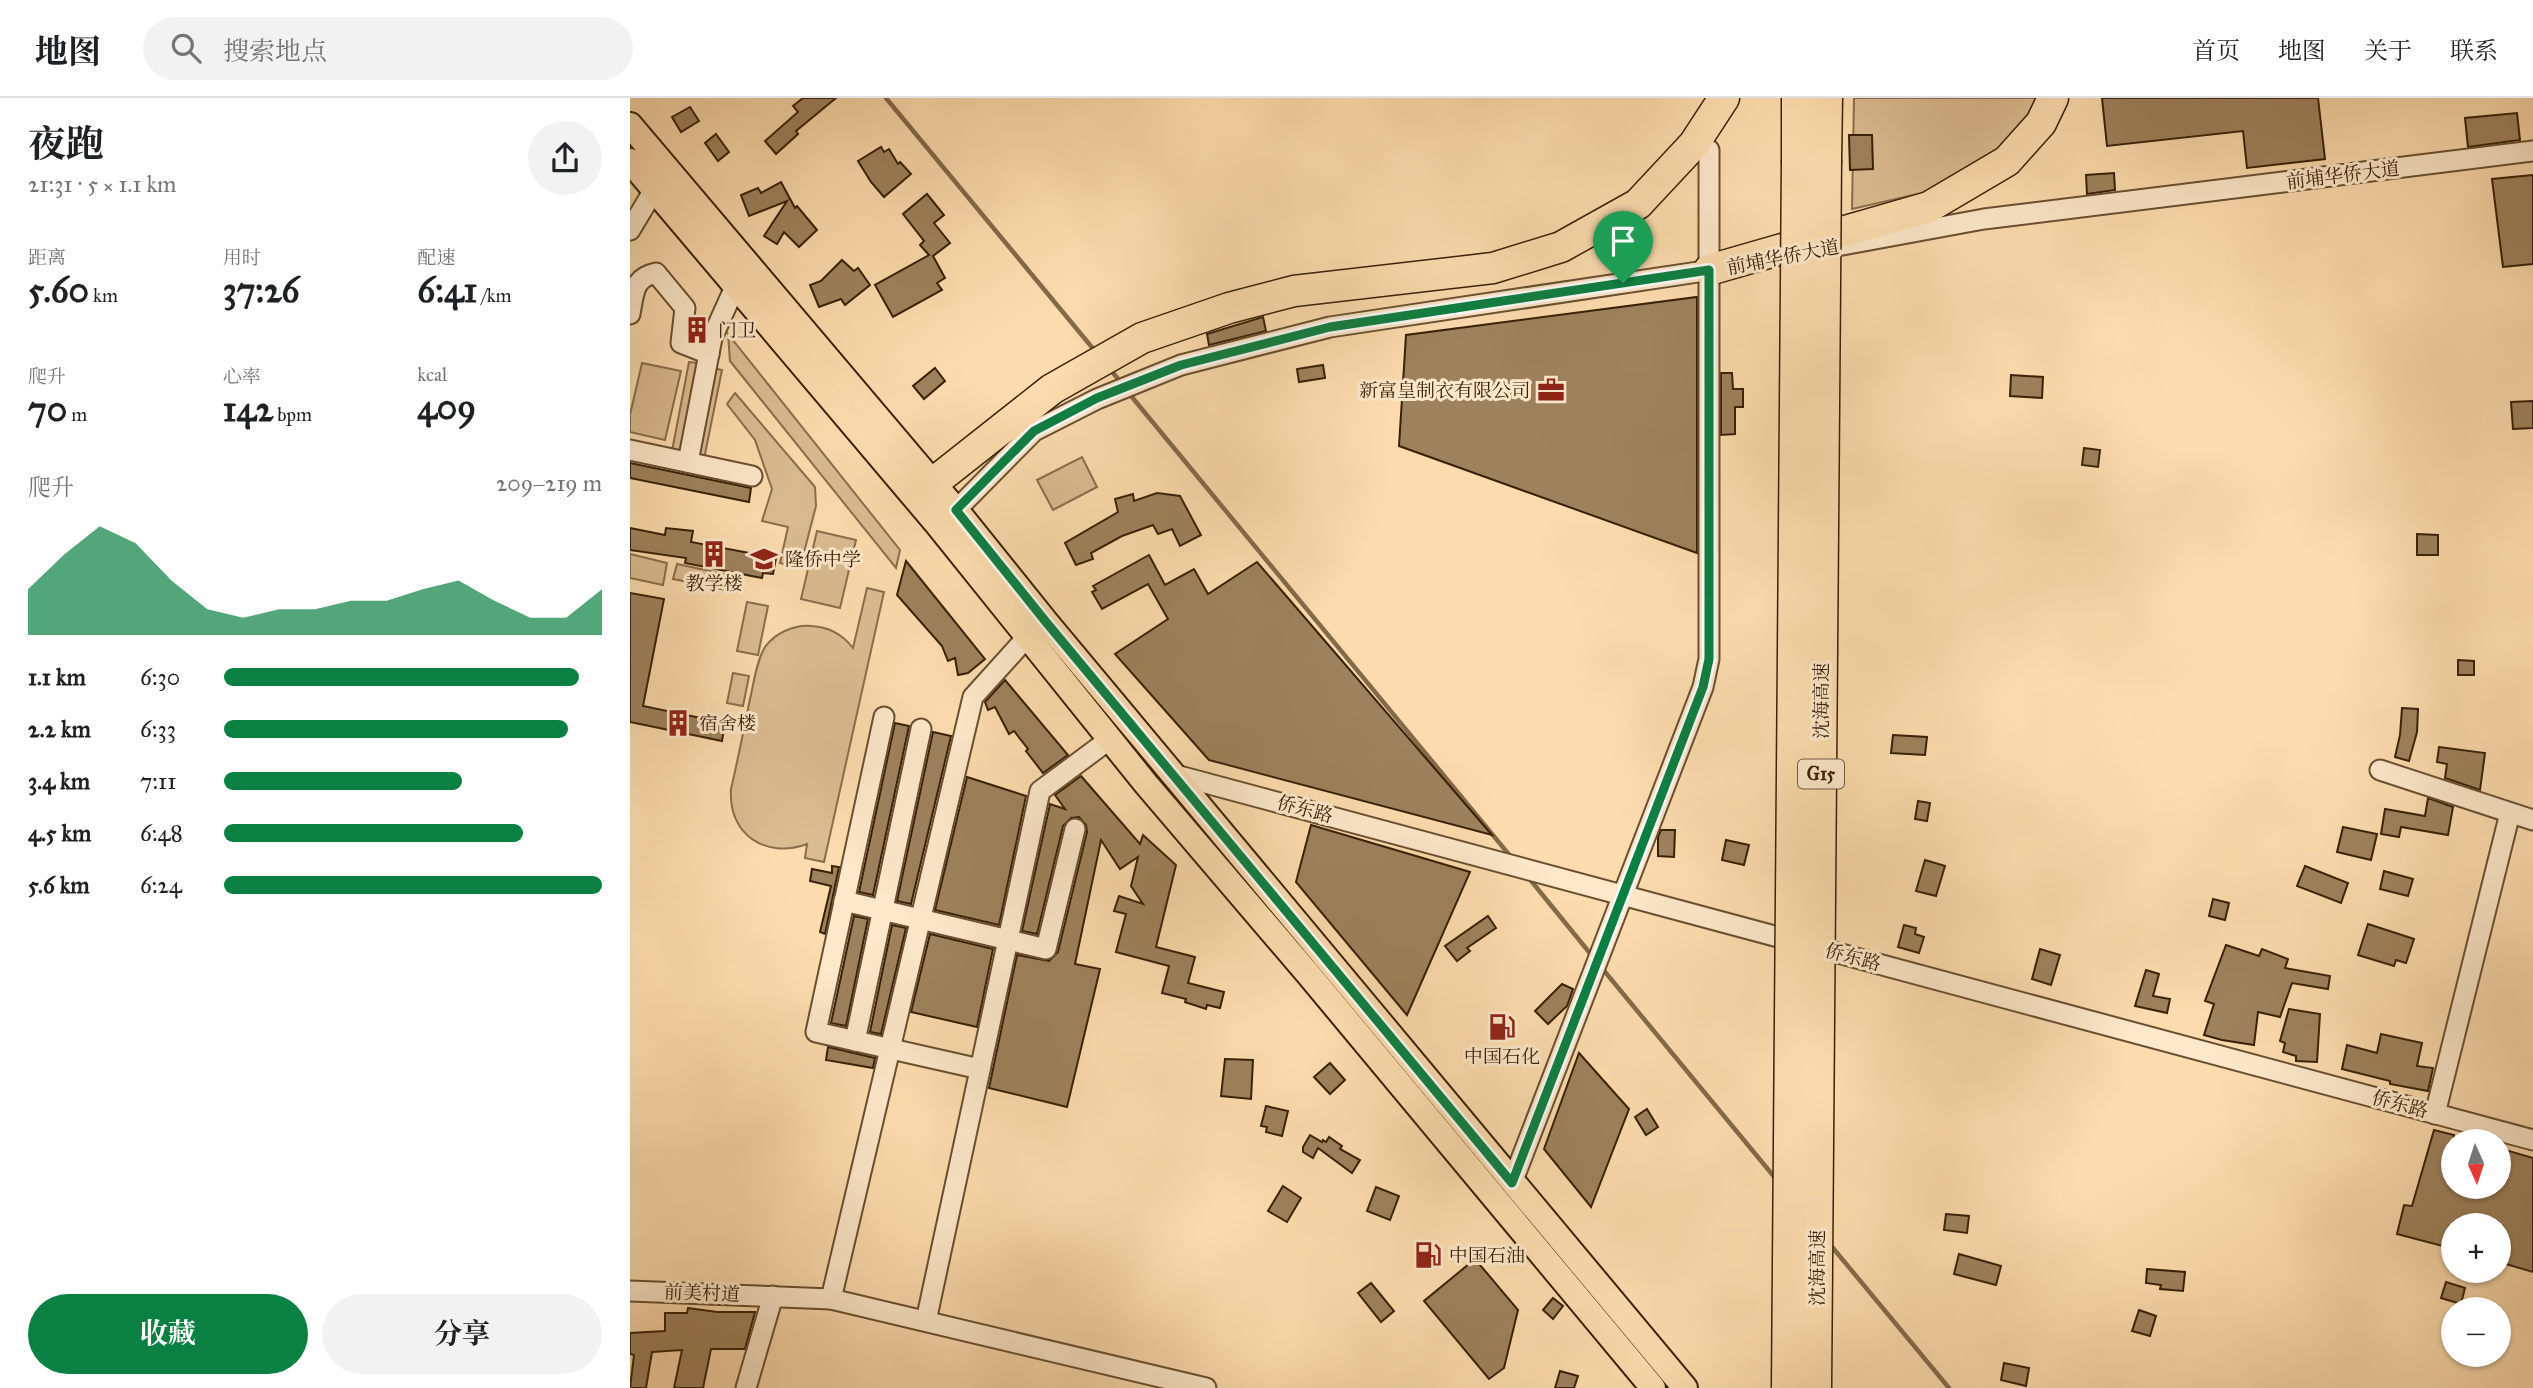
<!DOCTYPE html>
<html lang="zh">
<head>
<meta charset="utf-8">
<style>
  :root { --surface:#fff; --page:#f2f2f2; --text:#202124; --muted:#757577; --line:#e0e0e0; --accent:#0b8043 }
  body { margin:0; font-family:"IM FELL Great Primer","Noto Serif SC",serif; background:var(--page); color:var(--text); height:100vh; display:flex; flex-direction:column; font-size:26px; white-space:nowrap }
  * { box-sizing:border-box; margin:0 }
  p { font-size:23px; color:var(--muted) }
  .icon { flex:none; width:38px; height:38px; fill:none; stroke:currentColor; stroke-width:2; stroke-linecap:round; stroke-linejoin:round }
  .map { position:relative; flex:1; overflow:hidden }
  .drawer { display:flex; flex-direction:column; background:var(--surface); width:630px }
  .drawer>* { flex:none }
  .needle { width:46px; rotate:177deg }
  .tools { position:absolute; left:1811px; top:1031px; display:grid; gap:14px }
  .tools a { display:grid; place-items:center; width:70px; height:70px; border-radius:50%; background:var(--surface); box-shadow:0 2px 5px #0004; font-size:35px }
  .pin { position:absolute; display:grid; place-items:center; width:60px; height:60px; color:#fff; margin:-72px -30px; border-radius:50% 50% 50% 0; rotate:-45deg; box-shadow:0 0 7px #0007 }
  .pin .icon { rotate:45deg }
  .round { display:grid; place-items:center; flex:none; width:74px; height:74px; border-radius:37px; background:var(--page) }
  .head { display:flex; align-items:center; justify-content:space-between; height:119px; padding:0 28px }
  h1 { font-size:38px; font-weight:700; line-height:52px }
  .metrics { display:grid; grid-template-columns:repeat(3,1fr); gap:10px; height:119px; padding:7px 28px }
  .metrics div { display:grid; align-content:center }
  .metrics b { font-size:35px; font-weight:700 }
  .metrics small { font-size:19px; font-weight:400 }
  .metrics p { font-size:19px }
  .chart { height:196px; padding:14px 28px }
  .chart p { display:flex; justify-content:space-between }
  .chart svg { width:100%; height:126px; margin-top:7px; fill:var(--accent); opacity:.7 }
  .action { display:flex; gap:14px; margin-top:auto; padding:14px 28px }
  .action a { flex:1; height:80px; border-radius:42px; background:var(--accent); color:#fff; font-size:28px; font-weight:700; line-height:80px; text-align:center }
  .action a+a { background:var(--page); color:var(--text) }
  ul { padding:0 28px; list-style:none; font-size:23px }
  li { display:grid; grid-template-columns:112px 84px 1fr; align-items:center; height:52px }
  li i { height:18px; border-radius:9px; background:var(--accent) }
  header { display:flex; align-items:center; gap:42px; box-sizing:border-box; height:98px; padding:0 35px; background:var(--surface); border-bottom:2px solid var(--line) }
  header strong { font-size:33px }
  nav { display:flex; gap:38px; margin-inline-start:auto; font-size:24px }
  .search { width:490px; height:63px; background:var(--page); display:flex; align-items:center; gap:18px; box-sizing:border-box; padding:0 24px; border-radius:38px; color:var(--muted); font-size:26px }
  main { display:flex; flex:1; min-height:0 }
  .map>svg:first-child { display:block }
</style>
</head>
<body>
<header>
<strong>地图</strong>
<div class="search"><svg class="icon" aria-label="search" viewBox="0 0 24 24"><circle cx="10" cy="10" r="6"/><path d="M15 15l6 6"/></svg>搜索地点</div>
<nav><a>首页</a><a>地图</a><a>关于</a><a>联系</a></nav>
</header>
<main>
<section class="drawer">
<div class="head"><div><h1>夜跑</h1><p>21:31 · 5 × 1.1 km</p></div><a class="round"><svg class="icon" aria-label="share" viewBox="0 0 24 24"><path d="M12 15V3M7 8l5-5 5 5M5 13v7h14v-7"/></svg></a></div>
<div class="metrics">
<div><p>距离</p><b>5.60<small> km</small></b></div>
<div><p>用时</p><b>37:26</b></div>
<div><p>配速</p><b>6:41<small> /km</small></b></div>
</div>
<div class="metrics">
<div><p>爬升</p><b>70<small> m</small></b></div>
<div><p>心率</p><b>142<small> bpm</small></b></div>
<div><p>kcal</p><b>409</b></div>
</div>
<div class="chart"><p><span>爬升</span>209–219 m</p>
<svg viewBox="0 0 160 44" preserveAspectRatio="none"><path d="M0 44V28L10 16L20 6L30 12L40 25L50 35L60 38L70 35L80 35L90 32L100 32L110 28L120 25L130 32L140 38L150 38L160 28V44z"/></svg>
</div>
<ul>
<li><b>1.1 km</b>6:30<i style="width:94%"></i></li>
<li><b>2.2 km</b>6:33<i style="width:91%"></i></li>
<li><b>3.4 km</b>7:11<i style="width:63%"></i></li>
<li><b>4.5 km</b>6:48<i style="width:79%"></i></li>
<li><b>5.6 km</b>6:24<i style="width:100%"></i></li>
</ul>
<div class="action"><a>收藏</a><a>分享</a></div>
</section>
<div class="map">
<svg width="1903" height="1290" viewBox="0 0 1903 1290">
  <rect width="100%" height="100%" fill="#fcdcae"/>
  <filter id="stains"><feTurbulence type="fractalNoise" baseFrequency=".00286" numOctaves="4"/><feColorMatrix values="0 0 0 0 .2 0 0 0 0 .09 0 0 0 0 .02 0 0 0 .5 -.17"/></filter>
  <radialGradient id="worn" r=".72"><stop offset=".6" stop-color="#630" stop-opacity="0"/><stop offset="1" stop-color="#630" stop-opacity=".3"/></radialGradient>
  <!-- green -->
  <g fill="#dbbc91" stroke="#8a6e4c" stroke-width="2">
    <path d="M1224 0H1411L1406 17 1345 71 1292 95 1222 111Z"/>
    <path d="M98 236 270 452 266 470 100 263Z"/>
    <path d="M59 264 68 265 50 355 42 353Z"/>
    <path d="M12 265 51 273 35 342 0 334V317Z"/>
    <path d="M83 270 92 272 74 361 65 360Z"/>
    <path d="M105 295 185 389 186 408 170 470 150 465 158 429 132 423 142 391 125 342 97 306Z"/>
    <path d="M452 359 467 389 423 412 407 382Z"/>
    <path d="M187 433 226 442 210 510 171 501Z"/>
    <path d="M0 456 37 465 33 487 0 480Z"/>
    <path d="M47 466 109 479 106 494 43 481Z"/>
    <path d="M237 490 254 494 194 764 175 760 177 746C136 761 98 737 101 691 108 661 114 631 120 601 124 585 126 564 135 549 145 535 165 526 182 528 199 529 213 537 223 550Z"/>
    <path d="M117 504 138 508 128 557 107 553Z"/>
    <path d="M103 575 119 578 113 608 97 605Z"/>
  </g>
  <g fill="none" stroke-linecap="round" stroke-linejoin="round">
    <!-- stream -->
    <g stroke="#856a49" stroke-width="4.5">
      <path d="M256 0 465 253"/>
      <path d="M480 271 492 286"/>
      <path d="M497 293 881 759"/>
      <path d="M898 779 963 859"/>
      <path d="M971 869 1146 1081"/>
      <path d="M1198 1144 1319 1290"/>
    </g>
  </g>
  <!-- building -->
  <g fill="#9e825d" stroke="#382006" stroke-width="2">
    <path d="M173 0H206L166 33 168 36 146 56 135 43 168 14 163 8Z"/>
    <path d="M1472 0H1688L1695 61 1617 70 1613 33 1477 48Z"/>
    <path d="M60 9 69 23 51 34 42 19Z"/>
    <path d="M1887 15 1890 42 1838 49 1835 20Z"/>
    <path d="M86 36 99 54 88 63 75 45Z"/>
    <path d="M1219 37H1242L1243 71 1220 72Z"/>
    <path d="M251 49 254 54 259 51 268 66 270 64 281 76 254 99 241 84 228 63Z"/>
    <path d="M1484 75 1485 92 1457 96 1456 77Z"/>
    <path d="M1903 77V166L1873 169 1862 81Z"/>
    <path d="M151 84 165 110 167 108 187 132 169 149 154 134 147 146 134 138 157 103 119 118 111 97 128 90 131 95Z"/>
    <path d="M297 96 314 117 304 125 320 145 303 158 315 180 307 185 312 192 263 219 245 187 299 157 290 147 294 143 273 116Z"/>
    <path d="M212 162 224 173 228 170 240 187 215 207 211 201 189 209 180 187 191 183Z"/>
    <path d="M1067 199V455L769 348 776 237Z"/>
    <path d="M633 219 636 233 579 247 577 236Z"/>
    <path d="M66 222 75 226 70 239 64 237Z"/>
    <path d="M693 267 695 280 669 284 667 271Z"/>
    <path d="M305 270 315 283 294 301 283 288Z"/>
    <path d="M1091 275H1102L1103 291H1113V309H1105V336L1091 337Z"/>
    <path d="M1381 277 1413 279 1412 300 1380 298Z"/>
    <path d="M1903 303V330L1883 331 1881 304Z"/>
    <path d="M1454 350 1470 352 1468 369 1452 367Z"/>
    <path d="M0 365 121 390 119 404 0 380Z"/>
    <path d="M527 395 550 398 571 437 550 448 542 431 528 436 523 427 492 438 461 455 463 461 446 467 435 445 488 414 485 401 503 396 504 403Z"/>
    <path d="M0 430 35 437 36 430 63 433 61 444 146 460 143 476 133 475 132 480 55 465 56 460 0 452Z"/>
    <path d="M1787 436 1808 437V457H1787Z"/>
    <path d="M519 457 535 487 564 471 578 496 627 464 862 737 579 662 485 556 538 521 518 486 472 511 462 494 466 492 463 488Z"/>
    <path d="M276 463 355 561 338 575 328 577 325 560 318 563 312 548 267 497Z"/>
    <path d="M0 495 34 501 13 608 95 625 92 643 0 624Z"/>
    <path d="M1828 562 1844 563V577H1828Z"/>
    <path d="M375 582 438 657 413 675 396 653 398 651 384 633 379 636 365 609 358 612 355 604Z"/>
    <path d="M1772 610 1788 611 1787 634 1779 663 1765 659 1770 637Z"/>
    <path d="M265 625 279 628 243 797 229 794Z"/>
    <path d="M303 634 321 638 281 806 267 803Z"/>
    <path d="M1263 637 1297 639 1295 657 1261 655Z"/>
    <path d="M1809 649 1855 655 1850 692 1815 680 1817 666 1807 664Z"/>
    <path d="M451 678 510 746 513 737 546 767 526 849 565 859 558 885 594 894 590 910 577 907 576 911 555 904 556 901 532 895 539 868 486 854 496 816 484 813 489 798 513 806 501 788 508 759 490 771 471 742 445 866 470 871 437 1009 359 990 387 857 419 863 428 854 457 734 456 727 449 719 441 720 433 728 407 836 392 833 420 706 435 711 425 697Z"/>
    <path d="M337 679 396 698 369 827 305 812Z"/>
    <path d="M1798 700 1823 709 1818 737 1771 729 1769 739 1751 736 1755 711 1795 718Z"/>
    <path d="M1288 703 1300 705 1297 723 1285 721Z"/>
    <path d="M681 727 840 774 777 917 666 784Z"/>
    <path d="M1713 729 1747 736 1741 762 1707 754Z"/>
    <path d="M1031 732H1045L1044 759 1028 758V739Z"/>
    <path d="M1096 742 1119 747 1114 767 1092 762Z"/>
    <path d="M1295 762 1315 768 1306 798 1286 793Z"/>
    <path d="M202 768 209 769 195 836 190 834 201 788 180 783 182 771 202 775Z"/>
    <path d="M1675 768 1718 785 1711 805 1667 788Z"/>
    <path d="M1754 773 1783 781 1778 798 1750 791Z"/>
    <path d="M1583 801 1599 805 1595 822 1579 818Z"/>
    <path d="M224 818 238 821 216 928 201 925Z"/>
    <path d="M858 818 866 830 837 850 840 853 827 863 815 848Z"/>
    <path d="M1738 826 1784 841 1776 865 1766 862 1764 868 1728 857Z"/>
    <path d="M262 827 276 830 251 936 240 934Z"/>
    <path d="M1274 827 1286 830 1285 836 1294 839 1289 855 1268 849Z"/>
    <path d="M300 836 363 851 347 929 281 914Z"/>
    <path d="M1596 847 1629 858 1632 851 1658 861 1655 870 1700 878 1698 891 1662 885 1650 919 1628 914 1624 947 1592 942 1574 937 1584 906 1575 903Z"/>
    <path d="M1410 851 1430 857 1421 887 1402 881Z"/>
    <path d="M1516 872 1529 876 1523 898 1540 901 1537 915 1505 908Z"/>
    <path d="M932 886 943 891 937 908 918 926 905 913Z"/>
    <path d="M1659 911 1690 916 1687 964 1666 963V958L1653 954 1655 945 1650 943Z"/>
    <path d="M1751 936 1792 945 1787 968 1803 970 1798 993 1760 986V983L1712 971 1717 947 1747 955Z"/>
    <path d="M198 949 245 960 243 970 196 962Z"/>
    <path d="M949 955 999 1011 961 1109 914 1051Z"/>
    <path d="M595 961 623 962 621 1001 591 998Z"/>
    <path d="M700 965 715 982 700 996 684 979Z"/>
    <path d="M636 1008 658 1013 652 1038 636 1034 637 1029 631 1028Z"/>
    <path d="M1017 1011 1028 1029 1016 1037 1005 1019Z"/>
    <path d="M1804 1032 1824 1037V1088H1869V1050L1903 1060V1174L1869 1164V1127H1824V1151L1767 1136 1774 1107 1782 1108Z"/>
    <path d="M680 1037 692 1044 693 1042 696 1044 699 1039 712 1048 710 1051 730 1062 722 1075 688 1050 683 1060 673 1054V1049Z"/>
    <path d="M653 1088 671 1100 657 1124 638 1113Z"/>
    <path d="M746 1089 769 1098 760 1122 737 1113Z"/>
    <path d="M1316 1116 1339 1118 1337 1135 1314 1132Z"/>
    <path d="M1329 1156 1371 1168 1366 1187 1324 1176Z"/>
    <path d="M845 1161 888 1212 874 1270 859 1281 794 1203Z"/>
    <path d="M1517 1171 1555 1174 1553 1193 1530 1191 1531 1187 1516 1185Z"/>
    <path d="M1816 1184 1835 1190 1831 1206 1811 1200Z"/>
    <path d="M741 1185 764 1213 751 1224 728 1195Z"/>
    <path d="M923 1200 933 1208 923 1221 913 1212Z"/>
    <path d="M58 1210 87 1214H125L115 1251H81L73 1290H44L52 1252 22 1254 16 1290H0L4 1257 0 1256V1235L35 1233V1215H57Z"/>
    <path d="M1509 1212 1526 1218 1520 1238 1502 1233Z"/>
    <path d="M1374 1265 1399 1270 1396 1288 1371 1282Z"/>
    <path d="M930 1273 948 1278 944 1290H925Z"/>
  </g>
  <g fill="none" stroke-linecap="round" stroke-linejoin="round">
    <defs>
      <g id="minor">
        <path d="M0 132 24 92"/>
        <path d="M1207 148 1354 121 1903 53"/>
        <path d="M0 216C4 195 3 180 26 175L55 210 51 245 79 256"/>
        <path d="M0 352 122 378"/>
        <path d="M58 364 82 240 105 189"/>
        <path d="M326 412 404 333 467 301 551 267 700 229 1088 171"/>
        <path d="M254 619 186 934 350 971"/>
        <path d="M1750 672 1903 722"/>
        <path d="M542 676 1903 1042"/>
        <path d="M214 803 416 851 445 731"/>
        <path d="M225 943 291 631"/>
        <path d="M1805 1016 1880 715"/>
        <path d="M882 1085 1073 589 1079 561V52"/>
        <path d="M0 1193 201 1201 576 1290"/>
        <path d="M201 1201 343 599 398 538"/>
        <path d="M296 1223 410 693 480 641"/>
        <path d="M116 1290 143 1198"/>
      </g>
      <g id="major">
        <path d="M0 27 326 412 416 524 1055 1290"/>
        <path d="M0 63 307 426 516 686 679 877 1023 1290"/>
      </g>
      <g id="highway">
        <path d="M1167 0V62"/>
        <path d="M1196 62 1197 0"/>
        <path d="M1079 172 1299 109 1377 63 1411 25 1423 0"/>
        <path d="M303 385 422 291 512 240 599 210 664 193 863 170 931 149 1008 106 1064 46 1094 0"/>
      </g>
    </defs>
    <!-- minor casing -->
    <use href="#minor" stroke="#694f30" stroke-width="23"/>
    <!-- major casing -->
    <use href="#major" stroke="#382006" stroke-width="28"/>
    <!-- highway casing -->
    <use href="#highway" stroke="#382006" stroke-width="33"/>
    <!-- minor -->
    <use href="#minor" stroke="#fde8ca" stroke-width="19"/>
    <!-- major -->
    <use href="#major" stroke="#fcdcae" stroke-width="24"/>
    <!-- highway -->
    <use href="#highway" stroke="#fcdcae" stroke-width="30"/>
    <defs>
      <g id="highway-bridge">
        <path d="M1157 1290 1167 62"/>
        <path d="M1186 1290 1196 62"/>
      </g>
    </defs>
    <!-- highway-bridge casing -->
    <use href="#highway-bridge" stroke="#382006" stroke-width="33" stroke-linecap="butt"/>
    <!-- highway-bridge -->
    <use href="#highway-bridge" stroke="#fcdcae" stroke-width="30"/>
  </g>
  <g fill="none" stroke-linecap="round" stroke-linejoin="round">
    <defs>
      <path id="route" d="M1079 172V561L1073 589 882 1085 416 524 326 412 404 333 467 300 551 267 700 229Z"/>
    </defs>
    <!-- route casing -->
    <use href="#route" stroke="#fff" stroke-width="14"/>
    <!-- route -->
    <use href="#route" stroke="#0b8043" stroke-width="9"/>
  </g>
  <!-- icons -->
  <defs>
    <symbol id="building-bare" viewBox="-9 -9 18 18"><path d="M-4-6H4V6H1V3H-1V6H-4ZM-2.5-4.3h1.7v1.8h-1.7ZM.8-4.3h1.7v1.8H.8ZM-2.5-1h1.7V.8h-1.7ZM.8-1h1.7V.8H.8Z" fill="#8f2418" stroke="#fde8ca" stroke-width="2.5" paint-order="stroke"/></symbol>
    <symbol id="office-bare" viewBox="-9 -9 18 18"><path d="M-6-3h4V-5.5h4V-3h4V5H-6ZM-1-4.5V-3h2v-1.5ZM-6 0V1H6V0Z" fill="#8f2418" stroke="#fde8ca" stroke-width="2.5" paint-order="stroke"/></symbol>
    <symbol id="school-bare" viewBox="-9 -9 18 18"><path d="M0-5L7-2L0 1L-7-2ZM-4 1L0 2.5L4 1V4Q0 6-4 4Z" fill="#8f2418" stroke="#fde8ca" stroke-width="2.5" paint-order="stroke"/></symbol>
    <symbol id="fuel-bare" viewBox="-9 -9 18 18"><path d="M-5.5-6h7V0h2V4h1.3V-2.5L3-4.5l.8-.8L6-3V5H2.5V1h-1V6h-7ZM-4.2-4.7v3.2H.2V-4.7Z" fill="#8f2418" stroke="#fde8ca" stroke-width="2.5" paint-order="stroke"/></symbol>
  </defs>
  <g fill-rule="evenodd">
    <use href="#building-bare" x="48" y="213" width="38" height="38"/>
    <use href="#office-bare" x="902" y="273" width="38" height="38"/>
    <use href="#building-bare" x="65" y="437" width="38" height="38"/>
    <use href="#school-bare" x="115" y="442" width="38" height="38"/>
    <use href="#building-bare" x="29" y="606" width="38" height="38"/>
    <use href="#fuel-bare" x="853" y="910" width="38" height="38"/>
    <use href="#fuel-bare" x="779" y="1138" width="38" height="38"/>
  </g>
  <g text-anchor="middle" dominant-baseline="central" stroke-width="6" stroke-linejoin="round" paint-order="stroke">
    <!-- shield labels -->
    <rect fill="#fde8ca" stroke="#735c41" stroke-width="2" x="1168" y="661.5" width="46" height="29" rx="5"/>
    <g font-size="18" font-weight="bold" fill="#382006">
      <text x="1191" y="676">G15</text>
    </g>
    <!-- street labels -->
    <g font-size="19" fill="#382006" stroke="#fde8ca">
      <text transform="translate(1713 77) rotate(-7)">前埔华侨大道</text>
      <text transform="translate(1153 159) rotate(-11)">前埔华侨大道</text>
      <text transform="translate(1191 603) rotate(-90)">沈海高速</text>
      <text transform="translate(675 711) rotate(15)">侨东路</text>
      <text transform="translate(1223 859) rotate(15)">侨东路</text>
      <text transform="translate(1770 1006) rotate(15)">侨东路</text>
      <text transform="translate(1187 1170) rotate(-90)">沈海高速</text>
      <text transform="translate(72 1195) rotate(2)">前美村道</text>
    </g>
    <!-- poi labels -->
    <g font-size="19" fill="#382006" stroke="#fde8ca" text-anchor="start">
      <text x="88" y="232">门卫</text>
      <text x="900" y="292" text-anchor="end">新富皇制衣有限公司</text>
      <text x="155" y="461">隆侨中学</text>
      <text x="84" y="485" text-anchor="middle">教学楼</text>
      <text x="69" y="625">宿舍楼</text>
      <text x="872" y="958" text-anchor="middle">中国石化</text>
      <text x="819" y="1157">中国石油</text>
    </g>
  </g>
  <rect width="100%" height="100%" filter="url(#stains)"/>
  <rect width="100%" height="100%" fill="url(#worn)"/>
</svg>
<div class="tools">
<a><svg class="needle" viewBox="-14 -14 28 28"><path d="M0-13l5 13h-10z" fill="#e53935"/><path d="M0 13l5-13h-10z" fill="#757577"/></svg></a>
<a>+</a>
<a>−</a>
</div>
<div class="pin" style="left:993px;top:185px;background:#1e9e55"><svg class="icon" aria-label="arrive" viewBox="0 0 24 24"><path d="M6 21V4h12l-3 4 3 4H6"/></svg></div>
</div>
</main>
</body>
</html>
